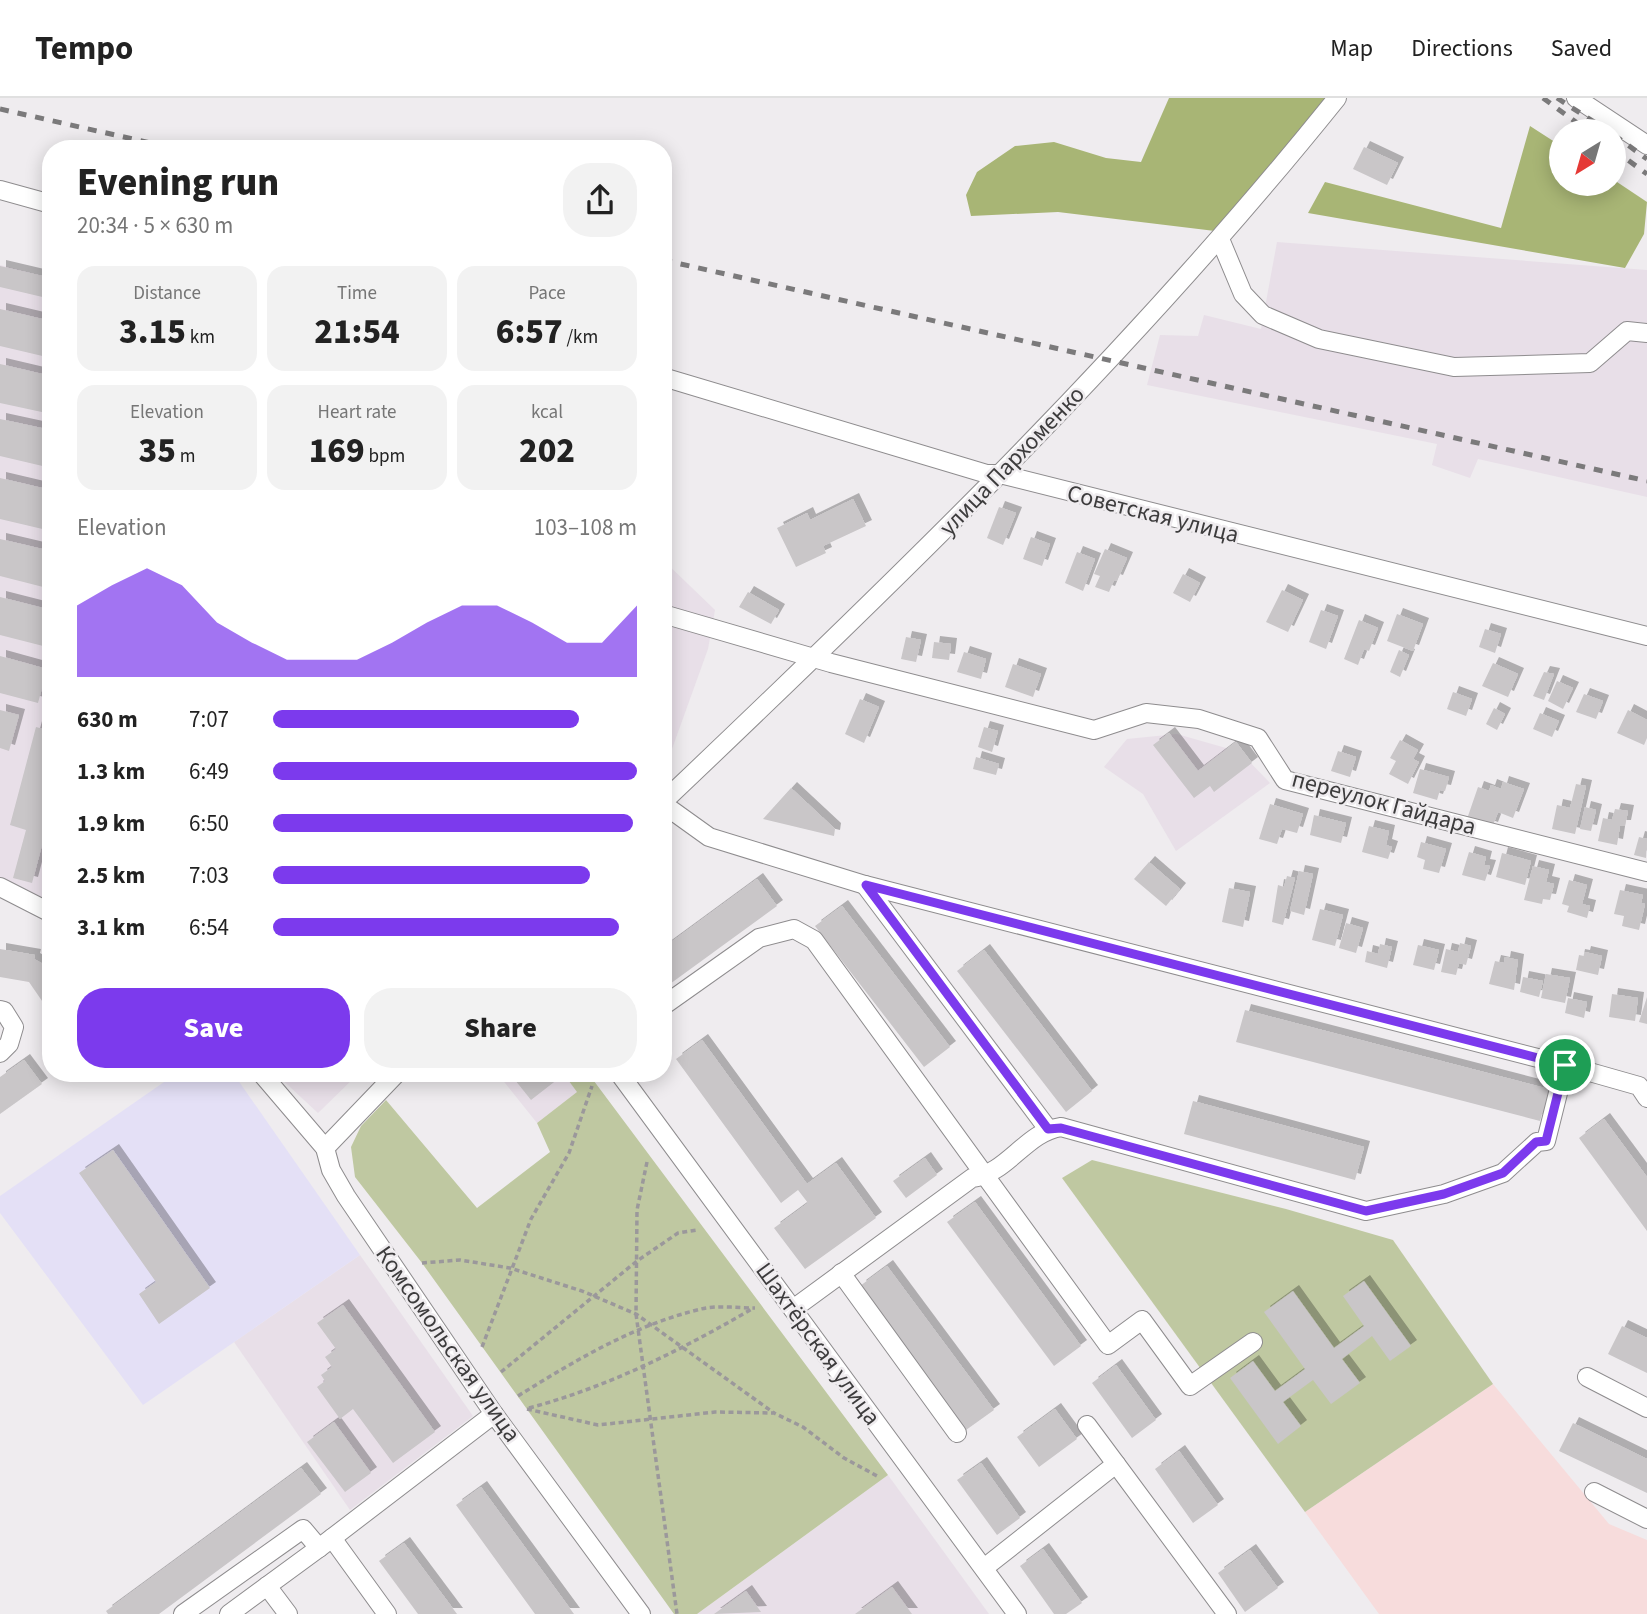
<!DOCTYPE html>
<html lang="en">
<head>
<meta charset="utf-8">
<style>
  :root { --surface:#fff; --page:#f2f2f2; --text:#222; --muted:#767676; --line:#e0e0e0; --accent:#7c3aed }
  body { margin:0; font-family:"Source Sans 3",sans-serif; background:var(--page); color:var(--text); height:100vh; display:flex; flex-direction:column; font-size:26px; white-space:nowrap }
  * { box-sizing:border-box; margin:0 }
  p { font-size:23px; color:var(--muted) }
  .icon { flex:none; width:38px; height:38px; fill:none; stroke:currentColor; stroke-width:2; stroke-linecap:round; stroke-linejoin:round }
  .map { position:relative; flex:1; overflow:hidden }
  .details { position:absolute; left:42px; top:42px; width:630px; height:942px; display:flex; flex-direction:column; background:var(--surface); border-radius:28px; box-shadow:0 4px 18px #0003 }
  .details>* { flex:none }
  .needle { width:46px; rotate:217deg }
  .buttons { position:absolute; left:1549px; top:21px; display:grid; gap:14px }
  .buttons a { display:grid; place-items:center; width:77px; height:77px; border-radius:50%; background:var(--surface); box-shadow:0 4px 18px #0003; font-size:35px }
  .pin { position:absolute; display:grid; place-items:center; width:60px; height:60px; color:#fff; margin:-30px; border:4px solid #fff; border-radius:50%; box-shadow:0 2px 7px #0007 }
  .round { display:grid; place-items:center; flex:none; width:74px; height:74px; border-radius:28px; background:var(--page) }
  .overview { display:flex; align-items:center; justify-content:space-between; height:119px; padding:0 35px }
  h1 { font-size:38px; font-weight:800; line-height:52px }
  .stats { display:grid; grid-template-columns:repeat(3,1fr); gap:10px; height:119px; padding:7px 35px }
  .stats div { display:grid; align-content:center; border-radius:18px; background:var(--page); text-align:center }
  .stats b { font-size:35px; font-weight:800 }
  .stats small { font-size:19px; font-weight:400 }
  .stats p { font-size:19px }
  .chart { height:196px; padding:14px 35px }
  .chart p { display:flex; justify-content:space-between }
  .chart svg { width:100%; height:126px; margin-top:7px; fill:var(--accent); opacity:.7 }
  .button { display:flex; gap:14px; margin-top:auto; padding:14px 35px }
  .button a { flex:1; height:80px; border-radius:28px; background:var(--accent); color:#fff; font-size:28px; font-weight:800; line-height:80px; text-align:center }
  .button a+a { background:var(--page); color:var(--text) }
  ul { padding:0 35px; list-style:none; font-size:23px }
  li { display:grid; grid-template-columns:112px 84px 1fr; align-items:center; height:52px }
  li i { height:18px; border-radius:9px; background:var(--accent) }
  header { display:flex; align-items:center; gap:42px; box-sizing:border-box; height:98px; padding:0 35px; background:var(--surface); border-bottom:2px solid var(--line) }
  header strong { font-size:33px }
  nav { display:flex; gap:38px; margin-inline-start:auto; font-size:24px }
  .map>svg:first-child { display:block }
</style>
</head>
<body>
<header>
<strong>Tempo</strong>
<nav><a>Map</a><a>Directions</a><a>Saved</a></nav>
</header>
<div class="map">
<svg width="1647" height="1516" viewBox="0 0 1647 1516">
  <defs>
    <filter id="shadow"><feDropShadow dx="6" dy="-6" stdDeviation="0" flood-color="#0004"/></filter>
  </defs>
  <rect width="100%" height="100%" fill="#efecef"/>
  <!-- built -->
  <g fill="#e8dfe8">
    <path d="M1277 144 1647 172V399L1478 361 1470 380 1432 367 1437 346 1147 287 1160 237 1198 238 1204 217 1261 231Z"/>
    <path d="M0 167 51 180V804L0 779Z"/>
    <path d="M663 462 715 512 708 551 663 676Z"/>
    <path d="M1177 636 1240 654 1270 685 1176 753 1143 696 1104 669 1127 641Z"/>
    <path d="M275 975H359L318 1015Z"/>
    <path d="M497 975H563L578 994 537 1025Z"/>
    <path d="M360 1157 473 1318 350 1412 234 1244Z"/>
    <path d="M888 1377 989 1516H697Z"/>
  </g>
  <!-- education -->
  <path fill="#f7dcdc" d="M1493 1286 1609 1426 1647 1442V1516H1379L1305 1414Z"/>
  <!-- medical -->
  <path fill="#e4e0f6" d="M177 975H233L360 1157 143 1307 0 1115V1098Z"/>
  <!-- green -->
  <g fill="#bfc8a1">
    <path d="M563 975H588L888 1377 697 1516H674L422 1165 355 1079 351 1049 361 1028 386 1002 477 1110 550 1054 537 1025 577 994Z"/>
    <path d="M1092 1062 1286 1111 1393 1142 1493 1286 1305 1414 1062 1080Z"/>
  </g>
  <!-- forest -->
  <g fill="#a8b575">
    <path d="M1169 0H1327L1215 133 1058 114 971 118 966 97 977 74 1015 48 1054 44 1106 60 1141 64Z"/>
    <path d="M1530 28 1561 48V86H1614V82L1647 104 1644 136 1625 170 1308 115 1325 84 1501 130Z"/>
  </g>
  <!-- building -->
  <g fill="#c9c6c8" filter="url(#shadow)">
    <path d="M1364 49 1398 65 1387 87 1353 71Z"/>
    <path d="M0 168 51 180V201L0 189Z"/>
    <path d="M0 211 51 223V260L0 248Z"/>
    <path d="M0 266 51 278V316L0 305Z"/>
    <path d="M0 321 51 332V370L0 358Z"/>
    <path d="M0 380 51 392V433L0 421Z"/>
    <path d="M853 401 866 428 823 448 826 455 796 469 777 430 807 415 810 422Z"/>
    <path d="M999 409 1016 415 1003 447 987 440Z"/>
    <path d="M1031 439 1050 446 1042 468 1023 461Z"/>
    <path d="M0 441 51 453V491L0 478Z"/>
    <path d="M1105 451 1127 460 1117 483 1114 482 1109 494 1095 489 1100 478 1094 476Z"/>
    <path d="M1077 454 1095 461 1083 493 1065 485Z"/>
    <path d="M1183 476 1200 485 1190 504 1173 495Z"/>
    <path d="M1282 492 1303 502 1288 534 1266 524Z"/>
    <path d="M748 494 779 512 771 526 739 509Z"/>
    <path d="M0 499 51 512V550L0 537Z"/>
    <path d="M1321 512 1338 518 1326 551 1309 544Z"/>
    <path d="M1397 516 1423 526 1413 553 1387 543Z"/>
    <path d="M1359 522 1378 530 1369 553 1364 551 1358 567 1344 561Z"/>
    <path d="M1485 531 1501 536 1495 555 1479 549Z"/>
    <path d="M906 539 921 542 916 564 901 561Z"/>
    <path d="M934 544 951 546 949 562 932 560Z"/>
    <path d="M1399 552 1409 557 1400 579 1390 574Z"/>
    <path d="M964 554 986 561 981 581 957 574Z"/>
    <path d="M0 558 47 571 38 605 0 595Z"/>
    <path d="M1493 565 1518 576 1508 599 1482 588Z"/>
    <path d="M1013 566 1041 576 1033 599 1005 589Z"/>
    <path d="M1544 574 1554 576 1544 602 1533 598Z"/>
    <path d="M1557 583 1573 590 1563 611 1548 603Z"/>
    <path d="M1453 594 1472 601 1466 618 1447 611Z"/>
    <path d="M1584 596 1603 603 1596 621 1576 614Z"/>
    <path d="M860 601 879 609 864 645 845 636Z"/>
    <path d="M1494 610 1505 616 1497 632 1486 626Z"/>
    <path d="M0 612 19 617 9 653 0 650Z"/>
    <path d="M1628 612 1647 622V640L1644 647 1617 635Z"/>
    <path d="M1540 615 1559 623 1552 639 1533 631Z"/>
    <path d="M36 629 51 633V713L32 785 13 780 26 732 10 727Z"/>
    <path d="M984 629 998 633 992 654 978 649Z"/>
    <path d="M1169 635 1198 673 1236 644 1252 665 1214 694 1210 688 1194 700 1153 647Z"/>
    <path d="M1400 642 1418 652 1413 661 1419 664 1408 686 1389 676 1396 663 1390 660Z"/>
    <path d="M1338 653 1356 659 1350 679 1331 673Z"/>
    <path d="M976 659 999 666 996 677 973 671Z"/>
    <path d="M1420 671 1449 679 1445 693 1440 692 1437 702 1413 695Z"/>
    <path d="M1503 684 1524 691 1513 720 1498 714 1492 730 1467 721 1478 689 1489 693 1491 687 1501 691Z"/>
    <path d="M1576 686 1586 688 1575 736 1552 731 1557 707 1570 710Z"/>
    <path d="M791 690 835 731 834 738 763 721Z"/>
    <path d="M1270 706 1303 716 1297 735 1282 731 1277 746 1259 741Z"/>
    <path d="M1585 709 1596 712 1591 733 1580 731Z"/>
    <path d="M1615 711 1628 713 1625 728H1620L1617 747 1598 743 1603 720 1612 722Z"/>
    <path d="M1314 717 1346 725 1341 745 1310 737Z"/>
    <path d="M1369 728 1389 733 1386 747 1392 749 1388 761 1362 754Z"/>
    <path d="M1639 739 1647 741 1646 760 1634 757Z"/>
    <path d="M1421 744 1446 751 1439 775 1423 771 1425 762 1417 759Z"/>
    <path d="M1469 754 1486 759 1484 767 1490 768 1485 783 1462 777Z"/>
    <path d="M1502 755 1531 763 1525 787 1496 779Z"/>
    <path d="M1149 764 1180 791 1166 808 1134 781Z"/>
    <path d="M1533 768 1549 772 1546 784 1554 786 1550 802 1543 801 1542 806 1524 802Z"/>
    <path d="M1299 773 1313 776 1304 817 1290 813Z"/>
    <path d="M1287 778 1295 780 1283 827 1272 824 1278 787 1284 789Z"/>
    <path d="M757 781 777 808 663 891V850Z"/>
    <path d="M1569 782 1587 787 1582 806 1590 808 1587 820 1567 814 1569 808 1562 806Z"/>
    <path d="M1229 790 1250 794 1243 829 1222 824Z"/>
    <path d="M1620 792 1643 797 1641 805 1645 806 1639 832 1622 828 1624 818 1614 816Z"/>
    <path d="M842 808 950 949 924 969 815 828Z"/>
    <path d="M1320 811 1343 817 1335 848 1312 842Z"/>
    <path d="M1346 825 1363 830 1356 855 1339 850Z"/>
    <path d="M1460 845 1471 848 1466 867 1459 865 1456 877 1441 874 1446 851 1458 854Z"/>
    <path d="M1380 846 1392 849 1387 870 1365 864 1367 853 1378 856Z"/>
    <path d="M1418 847 1439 852 1434 872 1413 867Z"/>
    <path d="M0 851 35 857 34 861 43 866 46 863 51 870V916L29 884 0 879Z"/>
    <path d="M984 852 1092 993 1066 1014 957 873Z"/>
    <path d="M1585 854 1602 858 1598 877 1576 872 1579 857 1584 858Z"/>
    <path d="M1505 859 1518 862 1514 892 1489 886 1495 863 1504 865Z"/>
    <path d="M1546 876 1570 880 1565 905 1541 900Z"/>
    <path d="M1523 879 1543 883 1539 899 1520 894Z"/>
    <path d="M1612 896 1638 900 1635 923 1609 919Z"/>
    <path d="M1647 899V926L1639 924Z"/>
    <path d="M1568 900 1587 904 1584 920 1565 915Z"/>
    <path d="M1245 912 1549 991 1540 1023 1236 944Z"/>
    <path d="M702 942 807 1086 836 1065 876 1120 805 1171 774 1130 808 1105 798 1092 781 1105 676 961Z"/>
    <path d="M24 962 42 986 0 1016V979Z"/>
    <path d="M514 975H553L558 981 531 1002 511 977Z"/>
    <path d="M1193 1003 1364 1049 1355 1082 1184 1036Z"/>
    <path d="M1604 1021 1647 1079V1133L1579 1040Z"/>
    <path d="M113 1052 210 1190 159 1226 139 1196 156 1184 79 1075Z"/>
    <path d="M925 1060 937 1077 906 1100 893 1083Z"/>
    <path d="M975 1104 1081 1248 1054 1268 947 1124Z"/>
    <path d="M887 1168 994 1312 966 1332 860 1188Z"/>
    <path d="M1364 1183 1411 1248 1390 1263 1372 1238 1342 1261 1360 1285 1331 1306 1313 1282 1283 1304 1301 1328 1278 1346 1230 1280 1253 1263 1275 1293 1305 1271 1264 1214 1293 1193 1334 1250 1364 1228 1343 1198Z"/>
    <path d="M343 1207 435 1334 393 1365 353 1311 340 1321 317 1289 325 1283 321 1277 332 1269 325 1259 336 1251 317 1225Z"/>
    <path d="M1622 1228 1647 1240V1275L1608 1256Z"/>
    <path d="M1116 1267 1156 1322 1132 1340 1092 1285Z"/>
    <path d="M1055 1311 1077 1341 1039 1369 1017 1339Z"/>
    <path d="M334 1324 371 1375 345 1394 307 1344Z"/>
    <path d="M1573 1325 1647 1361V1395L1559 1353Z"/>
    <path d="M1179 1353 1218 1407 1193 1425 1155 1371Z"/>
    <path d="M981 1365 1020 1420 997 1437 957 1382Z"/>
    <path d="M301 1370 321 1396 159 1516H108L106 1513Z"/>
    <path d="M481 1389 505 1422 574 1516H535L456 1407Z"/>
    <path d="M404 1445 457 1516H418L379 1463Z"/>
    <path d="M1043 1451 1082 1505 1066 1516H1054L1020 1468Z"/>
    <path d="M1250 1452 1278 1490 1245 1514 1218 1475Z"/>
    <path d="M892 1489 912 1516H855Z"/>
    <path d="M746 1493 761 1514 714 1516Z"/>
  </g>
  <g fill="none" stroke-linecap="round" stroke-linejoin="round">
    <defs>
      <g id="minor">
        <path d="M1576 0 1647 47"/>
        <path d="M0 92 51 106"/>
        <path d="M1220 141 1243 196 1263 217 1319 241 1454 269 1590 265 1627 233 1647 235"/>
        <path d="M663 279 987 376H1000L1647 538"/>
        <path d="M663 516 831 565 1094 632 1146 615 1199 621 1258 640 1285 682 1647 774"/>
        <path d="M663 704C899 480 1133 254 1337 0"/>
        <path d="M663 706 709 739 865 787 1565 967 1639 988 1647 1000"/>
        <path d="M865 787 1048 1031"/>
        <path d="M0 789 51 815"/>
        <path d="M663 908 759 840 794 831 814 842 1108 1247 1142 1222 1190 1288 1253 1244"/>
        <path d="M0 912 4 913 14 929 9 946 0 955"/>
        <path d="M261 975 325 1050 331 1072 346 1098 494 1316 641 1516"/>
        <path d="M619 975 1017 1516"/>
        <path d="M325 1050 397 975"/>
        <path d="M841 1175 957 1335"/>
        <path d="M793 1211 972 1080C1007 1076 1026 1034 1061 1029L1366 1113 1444 1096 1503 1075 1537 1044 1546 1043 1565 967"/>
        <path d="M1587 1279 1647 1310"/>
        <path d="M1116 1366 1227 1516"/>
        <path d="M1594 1394 1647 1421"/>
        <path d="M332 1440 387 1516"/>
        <path d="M319 1450 494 1316"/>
        <path d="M984 1470 1116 1366 1087 1327"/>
        <path d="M267 1488 288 1516"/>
        <path d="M183 1516 303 1431 319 1450 229 1516"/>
      </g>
    </defs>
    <!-- minor casing -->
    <use href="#minor" stroke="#8e8c8e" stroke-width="20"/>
    <!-- path -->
    <g stroke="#9b989b" stroke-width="3.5" stroke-dasharray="5 3.5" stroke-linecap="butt">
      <path d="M647 1064 637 1112 636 1216 677 1516"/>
      <path d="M422 1165 460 1162 510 1170 582 1193 636 1216 774 1315"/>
      <path d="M482 1249 531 1121 569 1055 592 988"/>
      <path d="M501 1274 637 1163 678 1135 697 1132"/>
      <path d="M518 1298C576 1262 634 1227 701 1211 717 1207 738 1210 755 1210"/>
      <path d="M529 1310C608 1289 681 1252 752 1211"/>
      <path d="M527 1311 598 1327 715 1314 774 1315 803 1329 844 1360 879 1379"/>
    </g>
    <!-- minor -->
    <use href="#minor" stroke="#fff" stroke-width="18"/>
    <!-- rail -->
    <g stroke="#7b7a7b" stroke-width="5" stroke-dasharray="9 9" stroke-linecap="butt">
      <path d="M1543 0 1588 33"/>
      <path d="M1557 0 1608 33"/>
      <path d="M0 11 177 51"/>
      <path d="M1614 37 1647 61"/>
      <path d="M1614 52 1647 76"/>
      <path d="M663 162 1647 383"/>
    </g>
  </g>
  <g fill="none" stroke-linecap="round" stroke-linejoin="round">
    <defs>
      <path id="route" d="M866 787 1565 967 1546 1043 1536 1044 1503 1075 1444 1096 1366 1113 1061 1030 1048 1031Z"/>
    </defs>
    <!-- route casing -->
    <use href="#route" stroke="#fff" stroke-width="14"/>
    <!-- route -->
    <use href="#route" stroke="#7c3aed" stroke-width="9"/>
  </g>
  <g text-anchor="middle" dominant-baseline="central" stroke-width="5" stroke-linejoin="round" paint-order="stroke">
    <!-- street labels -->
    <g font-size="24" fill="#3d3c3d" stroke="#efecef">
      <text transform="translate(1012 363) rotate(-46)">улица Пархоменко</text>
      <text transform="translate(1153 416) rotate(14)">Советская улица</text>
      <text transform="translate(1384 705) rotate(15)">переулок Гайдара</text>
      <text transform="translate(448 1246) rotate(55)">Комсомольская улица</text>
      <text transform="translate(818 1246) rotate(54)">Шахтёрская улица</text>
    </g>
  </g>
</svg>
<div class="buttons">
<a><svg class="needle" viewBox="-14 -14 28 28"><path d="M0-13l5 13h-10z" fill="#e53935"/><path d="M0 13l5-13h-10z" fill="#767676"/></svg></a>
</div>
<div class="pin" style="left:1565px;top:967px;background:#1e9e55"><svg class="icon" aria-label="arrive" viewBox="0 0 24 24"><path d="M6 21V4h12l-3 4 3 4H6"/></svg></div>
<section class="details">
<div class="overview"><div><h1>Evening run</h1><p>20:34 · 5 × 630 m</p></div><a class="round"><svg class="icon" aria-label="share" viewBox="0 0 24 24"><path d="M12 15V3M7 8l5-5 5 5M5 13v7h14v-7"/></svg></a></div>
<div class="stats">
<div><p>Distance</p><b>3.15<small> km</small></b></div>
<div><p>Time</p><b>21:54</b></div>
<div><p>Pace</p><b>6:57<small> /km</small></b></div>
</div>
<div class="stats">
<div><p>Elevation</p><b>35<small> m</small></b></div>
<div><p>Heart rate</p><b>169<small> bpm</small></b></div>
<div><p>kcal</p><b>202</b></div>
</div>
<div class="chart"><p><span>Elevation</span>103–108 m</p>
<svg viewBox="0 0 160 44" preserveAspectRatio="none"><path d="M0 44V19L10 12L20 6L30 12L40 25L50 32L60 38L70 38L80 38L90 32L100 25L110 19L120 19L130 25L140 32L150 32L160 19V44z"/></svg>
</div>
<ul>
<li><b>630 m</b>7:07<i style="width:84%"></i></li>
<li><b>1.3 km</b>6:49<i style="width:100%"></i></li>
<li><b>1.9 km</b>6:50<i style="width:99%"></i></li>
<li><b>2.5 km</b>7:03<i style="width:87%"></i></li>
<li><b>3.1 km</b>6:54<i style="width:95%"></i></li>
</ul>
<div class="button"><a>Save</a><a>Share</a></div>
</section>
</div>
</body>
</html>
